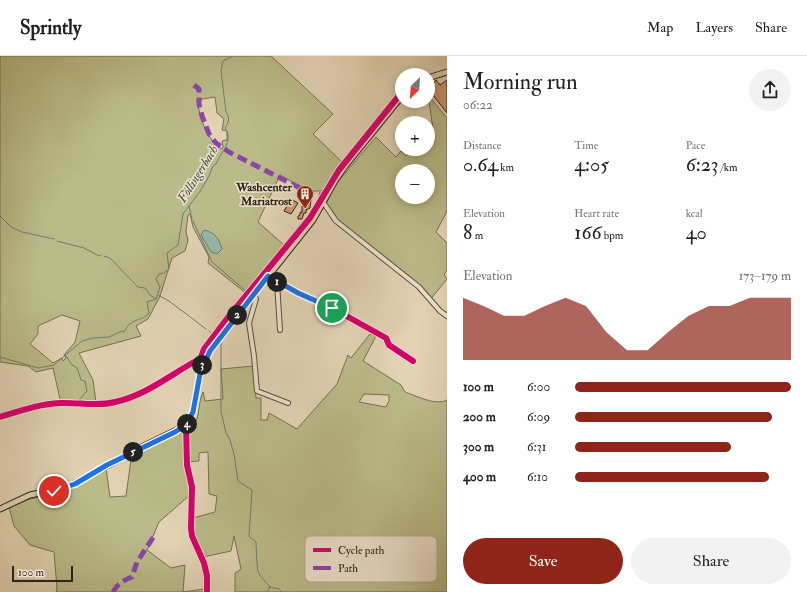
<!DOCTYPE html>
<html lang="en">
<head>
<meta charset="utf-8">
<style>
  :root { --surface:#fff; --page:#f2f2f2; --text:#222; --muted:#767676; --line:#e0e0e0; --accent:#8f2418 }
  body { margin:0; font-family:"IM FELL Double Pica",serif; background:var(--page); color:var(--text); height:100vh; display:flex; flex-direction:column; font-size:15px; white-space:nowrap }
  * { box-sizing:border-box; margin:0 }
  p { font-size:13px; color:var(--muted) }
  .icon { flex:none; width:22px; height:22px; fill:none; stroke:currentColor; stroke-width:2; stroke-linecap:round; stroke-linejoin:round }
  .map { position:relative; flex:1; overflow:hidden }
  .sheet { display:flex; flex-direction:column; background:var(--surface); width:360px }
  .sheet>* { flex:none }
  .needle { width:26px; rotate:205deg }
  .buttons { position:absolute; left:395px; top:12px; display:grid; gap:8px }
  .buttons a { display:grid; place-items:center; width:40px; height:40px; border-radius:50%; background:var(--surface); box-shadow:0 2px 10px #0003; font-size:20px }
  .scale { position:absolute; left:12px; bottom:10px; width:61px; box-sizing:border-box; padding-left:4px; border:2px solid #2d241b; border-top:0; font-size:11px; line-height:14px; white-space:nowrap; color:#2d241b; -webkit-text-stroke:3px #ede2ce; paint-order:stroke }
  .pin { position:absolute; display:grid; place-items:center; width:34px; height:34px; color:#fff; margin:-17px; border:2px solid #fff; border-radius:50%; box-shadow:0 1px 4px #0007 }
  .km { position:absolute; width:20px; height:20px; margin:-10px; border-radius:50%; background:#222; color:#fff; font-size:11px; line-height:20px; text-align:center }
  .round { display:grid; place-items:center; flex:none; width:42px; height:42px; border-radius:21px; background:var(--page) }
  .headline { display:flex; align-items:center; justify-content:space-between; height:68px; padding:0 16px }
  h1 { font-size:22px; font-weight:600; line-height:30px }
  .stats { display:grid; grid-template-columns:repeat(3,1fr); gap:6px; height:68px; padding:4px 16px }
  .stats div { display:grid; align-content:center }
  .stats b { font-size:20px; font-weight:600 }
  .stats small { font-size:11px; font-weight:400 }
  .stats p { font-size:11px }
  .chart { height:112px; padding:8px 16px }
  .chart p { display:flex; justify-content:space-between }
  .chart svg { width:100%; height:72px; margin-top:4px; fill:var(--accent); opacity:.7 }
  .cta { display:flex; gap:8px; margin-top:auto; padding:8px 16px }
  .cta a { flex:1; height:46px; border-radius:24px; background:var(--accent); color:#fff; font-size:16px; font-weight:600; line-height:46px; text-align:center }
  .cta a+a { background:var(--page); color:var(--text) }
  ul { padding:0 16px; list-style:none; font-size:13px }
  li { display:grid; grid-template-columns:64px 48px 1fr; align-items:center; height:30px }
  li i { height:10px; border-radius:5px; background:var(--accent) }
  header { display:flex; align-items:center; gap:24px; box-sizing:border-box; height:56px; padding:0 20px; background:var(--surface); border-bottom:1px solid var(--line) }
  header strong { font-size:19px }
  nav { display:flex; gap:22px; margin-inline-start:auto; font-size:14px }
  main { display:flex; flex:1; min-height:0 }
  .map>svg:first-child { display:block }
</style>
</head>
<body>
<header>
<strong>Sprintly</strong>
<nav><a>Map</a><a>Layers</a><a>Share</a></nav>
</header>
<main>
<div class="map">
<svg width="447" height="536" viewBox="0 0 447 536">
  <rect width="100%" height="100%" fill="#e3d3b4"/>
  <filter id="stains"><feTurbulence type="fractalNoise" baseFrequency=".005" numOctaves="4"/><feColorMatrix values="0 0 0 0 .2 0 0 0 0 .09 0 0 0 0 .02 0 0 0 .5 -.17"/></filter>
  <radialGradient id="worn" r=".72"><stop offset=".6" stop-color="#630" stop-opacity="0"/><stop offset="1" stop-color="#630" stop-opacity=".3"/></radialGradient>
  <!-- green -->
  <g fill="#babb89" stroke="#747052" fill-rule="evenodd">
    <path d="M0 0H271L333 58 313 78 343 107 325 134C308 139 294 126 280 119L258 166 284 189 248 234 247 238 208 207 209 201 193 171 190 158 188 159 186 176 188 184 185 195 172 202 160 240 148 263 136 270 141 280 79 297 93 324 96 346H60V343L53 312 36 316 28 310 0 306ZM215 41 217 57 224 63 222 74 227 75V84L222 85 223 91 222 93C206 84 200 61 197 44ZM62 259 80 265 75 286 64 299 66 302 63 305 62 302 53 307 30 288 38 278V270Z"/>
    <path d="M428 39 447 62V155L436 176 447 187V215L444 218 447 223 429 245 416 231 333 165 325 150 334 131 341 122 376 81 396 101 401 95 406 100 413 93H420L423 97 435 86ZM402 115H428V141H402Z"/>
    <path d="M370 278 376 280 363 305 401 329 405 336C417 340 435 350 447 344V536H235V517L241 513 234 480 231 495 203 501 196 483 193 462 215 456 217 440 209 438 208 396 199 397V405L186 406 190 428V439L159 466 147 494 171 512 185 509 183 536 204 533V536H56L57 533 54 496 30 489 14 470 9 451C27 441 47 441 66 435 80 429 93 420 106 412L110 441 126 440 131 404 133 398 178 378C182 373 189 376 193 371 200 362 198 346 203 336L205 345 223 343 221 313 253 310 256 342H261V364H267L269 357 297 373 337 328 348 299 351 302ZM364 338 389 339V345L386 351 359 346Z"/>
  </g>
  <!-- water -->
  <path fill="#96b8aa" stroke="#6c7d71" d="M204 174C215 177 219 182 222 193L217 198 211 196 201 179Z"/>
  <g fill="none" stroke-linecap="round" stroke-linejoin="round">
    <!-- stream -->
    <g stroke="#6c7d71" stroke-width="1">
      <path d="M189 150 192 163"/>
      <path d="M0 160 11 171 22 176 54 183"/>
      <path d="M193 165 212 206 246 235"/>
      <path d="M57 185 84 192 99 200 101 199"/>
      <path d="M104 200 110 202 138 231 145 232 150 239 156 243"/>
      <path d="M158 239 169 245 206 273"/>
      <path d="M209 275 214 279"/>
      <path d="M221 286V355L226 377 230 384 234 398 238 425 252 434 249 480 256 486C256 490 257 512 258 515 260 521 266 526 270 531L279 533 282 536"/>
      <path d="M66 300 72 309 77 312 81 324 85 325 87 335 79 344"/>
      <path d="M0 301 38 312 54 309 82 285 93 282 109 281 122 275 124 276C131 261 142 266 149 257L147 246 156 243 160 231 156 223 159 218 164 217 169 213 167 197 178 189 183 158 201 134 209 120 213 110 216 108C221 96 234 85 225 72 229 66 230 62 226 56L221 15 223 5 233 0"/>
      <path d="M59 345H76"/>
      <path d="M0 358 37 348 57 345"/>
      <path d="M267 536 270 531"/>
    </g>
  </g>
  <!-- building -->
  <g fill="#d09972" stroke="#2d241b">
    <path d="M436 24 440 29 447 24V57L429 34Z"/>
    <path d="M291 143 298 147 291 158 284 155Z"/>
    <path d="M307 144H311L310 152 306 154V157H304L302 163H298V160L300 159V156L302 157V150H305Z"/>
  </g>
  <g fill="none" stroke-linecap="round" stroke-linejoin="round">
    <defs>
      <g id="minor">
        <path d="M323 146 336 165 419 231 440 255 447 260"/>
        <path d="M268 220 298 237 332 252 386 282 389 289 413 305"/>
        <path d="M277 226 280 274"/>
        <path d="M254 238 256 243 249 267 254 300 257 335 288 347"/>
        <path d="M0 361C20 355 39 348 60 347 78 346 97 351 115 346 144 340 169 320 194 306L200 304 204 305"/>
        <path d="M186 369 187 409 192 431 191 472 192 480 204 507 207 520V536"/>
      </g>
      <g id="major">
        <path d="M428 22 447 16"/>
        <path d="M0 453 30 439 68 431 142 391 183 371 190 364 193 356 200 318 209 295 313 164 336 123 346 109 402 40"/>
      </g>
    </defs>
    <!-- minor casing -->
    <use href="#minor" stroke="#5a5041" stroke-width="6"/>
    <!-- major casing -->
    <use href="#major" stroke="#2d241b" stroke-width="7"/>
    <!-- minor -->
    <use href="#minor" stroke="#ede2ce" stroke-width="4"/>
    <!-- major -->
    <use href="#major" stroke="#e3d3b4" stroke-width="5"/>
    <!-- quiet -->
    <g stroke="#8e44ad" stroke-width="5" stroke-dasharray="10 5" stroke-linecap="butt">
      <path d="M194 29 199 33V48L202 60 209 78 216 87 229 96 308 136 326 140"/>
      <path d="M113 536C117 528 124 524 132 521L137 506 156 477"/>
    </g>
    <defs>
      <g id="cycleway">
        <path d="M268 220 298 237 332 252 386 282 389 289 413 305"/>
        <path d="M200 304 204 293 226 264 310 162 339 114 402 36"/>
        <path d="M0 361C20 355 39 348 60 347 78 346 97 351 115 346 144 340 169 320 194 306L200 304 204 305"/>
        <path d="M186 369 187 409 192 431 191 472 192 480 204 507 207 520V536"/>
      </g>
    </defs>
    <!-- cycleway casing -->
    <use href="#cycleway" stroke="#ede2ce" stroke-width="8"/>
    <!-- cycleway -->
    <use href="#cycleway" stroke="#d6006c" stroke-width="6"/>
  </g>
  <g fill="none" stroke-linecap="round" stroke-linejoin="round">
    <defs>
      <path id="route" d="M54 435 75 428 107 409 175 376 186 369 193 356 200 318 210 295 268 220 298 237 332 252"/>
    </defs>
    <!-- route casing -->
    <use href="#route" stroke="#fff" stroke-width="8"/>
    <!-- route -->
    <use href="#route" stroke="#1a73e8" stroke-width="5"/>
  </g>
  <!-- icons -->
  <defs>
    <symbol id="building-pin" viewBox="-11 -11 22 30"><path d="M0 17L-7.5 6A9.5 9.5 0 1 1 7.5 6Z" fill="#8f2418" stroke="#ede2ce"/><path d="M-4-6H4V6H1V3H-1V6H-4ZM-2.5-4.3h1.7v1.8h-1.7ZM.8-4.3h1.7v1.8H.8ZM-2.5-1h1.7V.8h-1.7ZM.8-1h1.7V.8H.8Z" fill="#fff"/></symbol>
  </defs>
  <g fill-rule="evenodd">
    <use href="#building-pin" x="295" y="128" width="20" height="27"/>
  </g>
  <g text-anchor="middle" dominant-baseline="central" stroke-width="3" stroke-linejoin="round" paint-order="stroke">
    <!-- poi labels -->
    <g font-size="12" font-weight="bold" fill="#2d241b" stroke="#ede2ce" text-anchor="end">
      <text x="292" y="131">Washcenter<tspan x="292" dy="14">Mariatrost</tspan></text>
    </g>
    <!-- water labels -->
    <g font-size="13" font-style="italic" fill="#47493f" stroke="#ede2ce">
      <text transform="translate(198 118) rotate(-58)">Föllingerbach</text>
    </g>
  </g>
  <!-- legend -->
  <rect x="305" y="480" width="132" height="46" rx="6" fill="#ede2ce" stroke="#b3a998" stroke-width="1"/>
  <rect x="313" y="492" width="18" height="4" fill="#d6006c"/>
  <rect x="313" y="510" width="18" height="4" fill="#8e44ad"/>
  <g font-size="11" fill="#2d241b">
    <text x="338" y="498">Cycle path</text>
    <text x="338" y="516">Path</text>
  </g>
  <rect width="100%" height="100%" filter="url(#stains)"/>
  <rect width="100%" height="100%" fill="url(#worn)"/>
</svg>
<div class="buttons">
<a><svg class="needle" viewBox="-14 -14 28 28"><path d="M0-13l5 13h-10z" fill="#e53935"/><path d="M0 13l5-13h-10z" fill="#767676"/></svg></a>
<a>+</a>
<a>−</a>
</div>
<div class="scale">100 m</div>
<div class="pin" style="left:332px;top:252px;background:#1e9e55"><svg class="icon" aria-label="arrive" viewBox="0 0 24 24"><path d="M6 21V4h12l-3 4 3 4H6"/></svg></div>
<div class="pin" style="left:54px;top:435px;background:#d93025"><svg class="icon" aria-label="check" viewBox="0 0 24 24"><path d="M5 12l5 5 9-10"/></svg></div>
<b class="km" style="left:277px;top:226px">1</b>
<b class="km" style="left:237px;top:259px">2</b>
<b class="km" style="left:202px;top:309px">3</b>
<b class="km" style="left:187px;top:368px">4</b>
<b class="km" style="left:133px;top:396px">5</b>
</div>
<section class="sheet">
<div class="headline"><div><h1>Morning run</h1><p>06:22</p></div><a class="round"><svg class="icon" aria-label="share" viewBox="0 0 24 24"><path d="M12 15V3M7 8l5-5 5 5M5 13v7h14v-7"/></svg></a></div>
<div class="stats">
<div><p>Distance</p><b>0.64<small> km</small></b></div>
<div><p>Time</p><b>4:05</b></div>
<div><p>Pace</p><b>6:23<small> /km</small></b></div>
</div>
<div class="stats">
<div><p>Elevation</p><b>8<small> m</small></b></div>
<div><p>Heart rate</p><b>166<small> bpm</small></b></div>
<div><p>kcal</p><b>40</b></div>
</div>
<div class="chart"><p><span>Elevation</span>173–179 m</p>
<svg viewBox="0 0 160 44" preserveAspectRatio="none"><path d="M0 44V6L10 11L20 17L30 17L40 11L50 6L60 11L70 27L80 38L90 38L100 27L110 17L120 11L130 11L140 6L150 6L160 6V44z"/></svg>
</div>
<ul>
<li><b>100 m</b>6:00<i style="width:100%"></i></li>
<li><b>200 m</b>6:09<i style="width:91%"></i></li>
<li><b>300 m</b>6:31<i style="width:72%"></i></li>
<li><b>400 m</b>6:10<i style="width:90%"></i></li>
</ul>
<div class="cta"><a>Save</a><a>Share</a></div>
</section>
</main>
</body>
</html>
